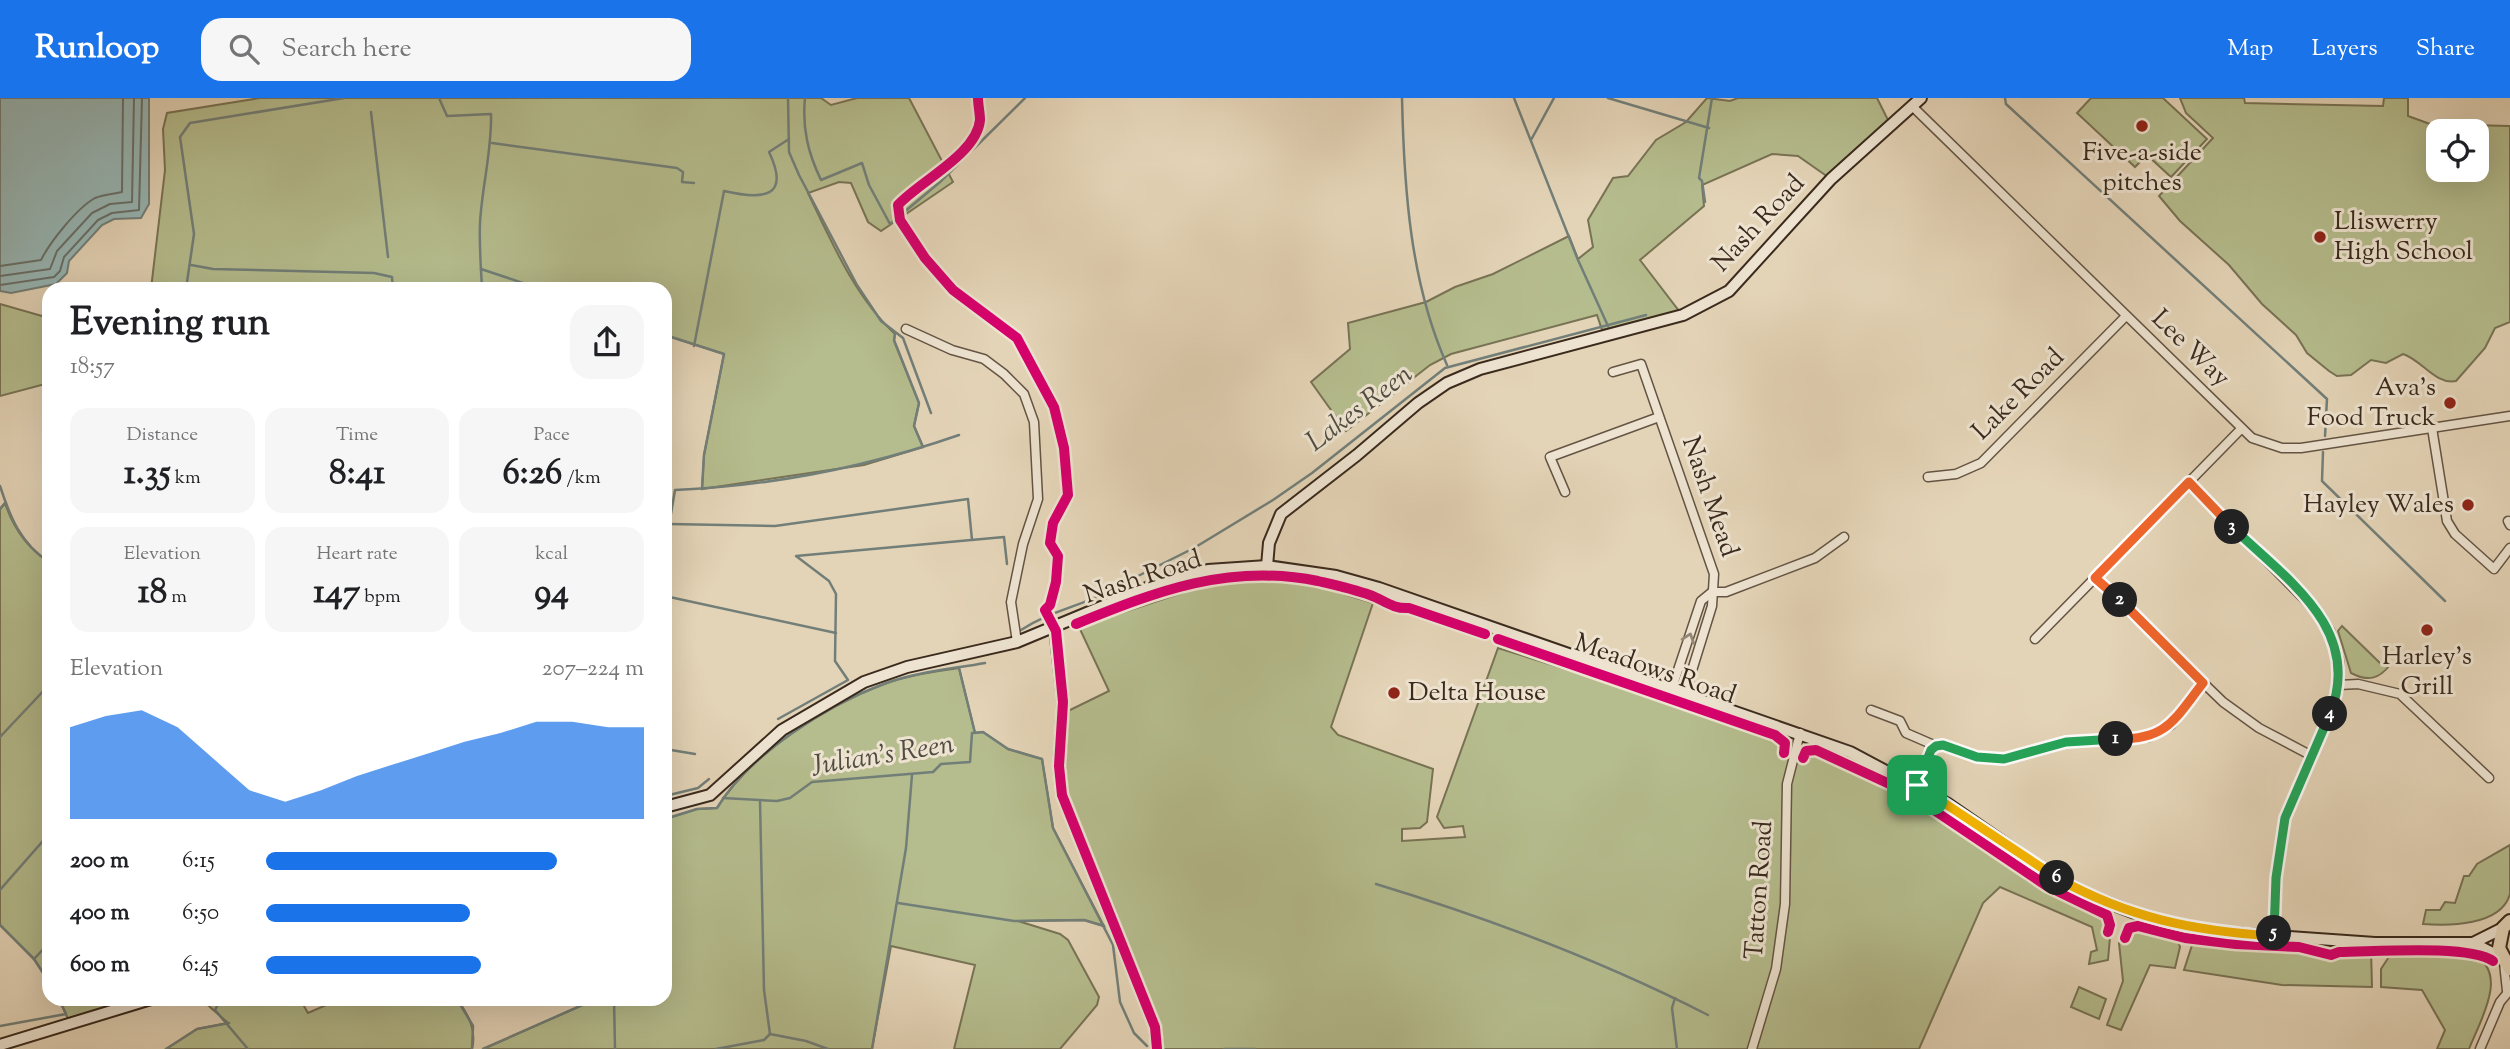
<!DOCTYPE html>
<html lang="en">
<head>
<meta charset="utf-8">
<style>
  :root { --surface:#fff; --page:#f6f6f6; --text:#202124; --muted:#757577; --accent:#1a73e8 }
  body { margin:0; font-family:"Sorts Mill Goudy",serif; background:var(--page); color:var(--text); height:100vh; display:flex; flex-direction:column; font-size:26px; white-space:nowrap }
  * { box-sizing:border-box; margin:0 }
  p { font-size:23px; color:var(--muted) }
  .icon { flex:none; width:38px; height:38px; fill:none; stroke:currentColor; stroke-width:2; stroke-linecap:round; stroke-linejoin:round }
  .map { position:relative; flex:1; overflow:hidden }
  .details { position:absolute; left:42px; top:184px; width:630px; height:724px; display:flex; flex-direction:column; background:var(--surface); border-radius:21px; box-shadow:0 7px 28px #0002 }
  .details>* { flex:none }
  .controls { position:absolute; left:2426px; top:21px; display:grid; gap:14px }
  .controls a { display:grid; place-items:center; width:63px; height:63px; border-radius:14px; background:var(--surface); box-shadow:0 7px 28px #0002; font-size:35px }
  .pin { position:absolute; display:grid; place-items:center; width:60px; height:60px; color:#fff; margin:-30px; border-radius:14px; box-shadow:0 4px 10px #0006 }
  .km { position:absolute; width:35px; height:35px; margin:-18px; border-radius:50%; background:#222; color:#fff; font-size:19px; line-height:35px; text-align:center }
  .round { display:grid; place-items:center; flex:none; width:74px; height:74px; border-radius:21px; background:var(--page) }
  .overview { display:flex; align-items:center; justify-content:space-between; height:119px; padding:0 28px }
  h1 { font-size:38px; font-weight:800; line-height:52px }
  .stats { display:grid; grid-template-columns:repeat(3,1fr); gap:10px; height:119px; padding:7px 28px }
  .stats div { display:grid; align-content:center; border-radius:18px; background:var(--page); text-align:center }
  .stats b { font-size:35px; font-weight:800 }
  .stats small { font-size:19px; font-weight:400 }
  .stats p { font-size:19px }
  .chart { height:196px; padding:14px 28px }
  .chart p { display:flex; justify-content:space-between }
  .chart svg { width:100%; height:126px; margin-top:7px; fill:var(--accent); opacity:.7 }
  ul { padding:0 28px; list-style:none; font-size:23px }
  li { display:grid; grid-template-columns:112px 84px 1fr; align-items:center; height:52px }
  li i { height:18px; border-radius:9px; background:var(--accent) }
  header { display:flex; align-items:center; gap:42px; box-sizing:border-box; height:98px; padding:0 35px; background:var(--accent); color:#fff }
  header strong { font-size:33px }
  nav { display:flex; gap:38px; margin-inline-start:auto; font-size:24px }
  .search { width:490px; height:63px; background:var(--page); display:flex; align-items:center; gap:18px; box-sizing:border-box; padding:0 24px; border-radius:21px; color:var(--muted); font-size:26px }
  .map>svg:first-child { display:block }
</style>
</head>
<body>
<header>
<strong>Runloop</strong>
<div class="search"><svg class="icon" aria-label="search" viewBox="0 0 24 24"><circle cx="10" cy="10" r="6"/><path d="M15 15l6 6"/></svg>Search here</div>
<nav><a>Map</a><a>Layers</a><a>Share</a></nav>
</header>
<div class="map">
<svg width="2510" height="951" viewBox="0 0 2510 951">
  <rect width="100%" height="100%" fill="#e4d4b7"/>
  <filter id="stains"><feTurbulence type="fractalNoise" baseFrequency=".00286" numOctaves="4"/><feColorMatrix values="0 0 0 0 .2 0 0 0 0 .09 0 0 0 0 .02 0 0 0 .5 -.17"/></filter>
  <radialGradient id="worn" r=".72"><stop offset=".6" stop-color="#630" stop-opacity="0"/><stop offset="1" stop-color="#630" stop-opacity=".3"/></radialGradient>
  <!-- green -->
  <g fill="#b5bc8d" stroke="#787355" stroke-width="2" fill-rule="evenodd">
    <path d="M260 0H821L831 7 857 0H909L953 84 881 133 868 124 851 85 839 84 808 95C831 143 855 199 895 236L894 243 919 305 914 328 923 349 864 367 702 391 704 357 724 256 665 237V191H151L165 72 163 31 167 15Z"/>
    <path d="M1707 0 1730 3 1738 0H1877L1888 22 1828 79 1798 58 1772 56 1702 87 1704 108 1640 162 1679 213 1602 232 1597 217 1451 256 1430 267 1346 333 1311 284 1350 251 1348 225 1426 204 1455 189 1493 176 1569 138 1578 161 1593 149 1588 122 1613 80 1628 78 1656 42 1686 24Z"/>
    <path d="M2091 0H2163L2207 41 2171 79 2147 57 2135 69 2077 15Z"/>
    <path d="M2180 0H2244L2245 5 2383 8 2384 0H2408V18L2430 26 2510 28V224L2495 230 2485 250 2456 283C2435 287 2422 262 2403 256L2386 265 2371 262 2351 277 2337 278 2329 273 2307 255 2296 237 2262 206 2229 167 2180 123 2159 98 2213 40 2186 15ZM2438 33H2476V72H2438Z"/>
    <path d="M0 206 49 220V285L0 298Z"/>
    <path d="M5 405C13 429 27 450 49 464V884L34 861 0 827V411Z"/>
    <path d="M1266 481 1311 486 1373 505 1331 629 1338 637 1433 671 1427 724 1420 730 1402 731V743L1465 739 1463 728 1444 730 1437 719 1498 550 1787 640 1784 660 1808 663 1810 657 1817 655 1913 701 1997 758 2028 783 2105 818 2108 825 2105 836 2110 839 2108 862 2089 866 2091 854 2097 852 2092 829 2000 789 1983 805 1919 951H1161V935L1114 809 1064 694 1066 614 1109 593 1079 529 1209 486Z"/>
    <path d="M2342 528 2381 566 2390 567C2379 581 2368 584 2351 575L2338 533Z"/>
    <path d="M959 570 975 635 983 634 1008 651 1042 661 1053 730 1104 828 1084 822 1018 823 1060 836 1068 842 1099 899 1097 907 1060 951H954L975 867 891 848 872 951H483L596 901H665V721L697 711 717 710C750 656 826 608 884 586 908 577 934 574 959 570Z"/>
    <path d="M2510 747C2510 761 2510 782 2510 796 2501 828 2448 828 2423 826L2426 812H2440L2445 804 2455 805 2464 778H2469L2477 766Z"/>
    <path d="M2139 831 2177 840 2180 849 2175 870 2150 867 2121 932 2107 927 2123 883 2119 845Z"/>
    <path d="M2195 838 2286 841 2368 849 2371 851 2372 889 2282 887 2184 872Z"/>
    <path d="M2394 851 2473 857C2510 874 2480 923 2469 951H2437L2445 932 2422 892 2381 889V871Z"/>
    <path d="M2079 889 2106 901 2099 921 2071 909Z"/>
    <path d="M59 901H134L68 921Z"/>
    <path d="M201 901H300L308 915 340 901H457C468 916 477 932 472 951H166L197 931 228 925Z"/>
  </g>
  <!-- water -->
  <path fill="#97b7b6" stroke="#727f79" stroke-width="2" d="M0 0H149V106L141 120 114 121 102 127 69 163 67 175 56 186 11 195 0 193Z"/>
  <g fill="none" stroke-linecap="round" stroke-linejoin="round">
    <!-- shore -->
    <g stroke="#68706a" stroke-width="2">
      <path d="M0 168 41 162C50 144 77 110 95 100 104 96 114 96 122 94L123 0"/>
      <path d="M0 178 50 171 57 153 92 115 110 106 132 104 134 0"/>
      <path d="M0 187 54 179 60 173 64 159 98 122 112 115 139 112 142 0"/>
    </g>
    <!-- stream -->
    <g stroke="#727f79" stroke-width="2.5">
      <path d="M439 0 447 18 491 16C492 53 482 88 480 125 479 147 481 169 482 191"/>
      <path d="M788 0 789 54 799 77 857 187 881 223 903 240 931 315"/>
      <path d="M805 0C802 30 808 55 821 82L862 65 869 87 890 126 940 84 1025 0"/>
      <path d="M1402 0C1404 90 1410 184 1447 267"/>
      <path d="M1514 0 1578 162 1608 228"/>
      <path d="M1608 0 1709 30"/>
      <path d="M2005 0 2006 6 2327 301 2325 338"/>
      <path d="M371 14 388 159"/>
      <path d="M1531 42 1554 0"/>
      <path d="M492 45 677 70 683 74 682 84 694 85"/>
      <path d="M1705 104 1702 83 1699 80 1712 0"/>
      <path d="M191 167 213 171 374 175 392 179 393 191"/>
      <path d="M481 171 541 191"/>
      <path d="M186 191 194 136 180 39 190 25 344 0"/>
      <path d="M895 236 894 242 919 305 914 328 923 349"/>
      <path d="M665 237 724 256 704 357 702 391"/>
      <path d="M694 248 724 93C763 102 791 100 769 54L789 41"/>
      <path d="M2323 354 2322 383 2445 503"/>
      <path d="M0 388C10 419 21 446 49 464"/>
      <path d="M0 411 5 405"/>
      <path d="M669 426 775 428 968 401 972 442"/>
      <path d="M665 451 675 392C772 388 867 369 959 337"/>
      <path d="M1120 487 1194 450 1273 402 1312 375 1445 270 1646 217"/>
      <path d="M665 498 836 535"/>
      <path d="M1021 532C1048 514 1078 509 1107 494"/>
      <path d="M959 570 975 635"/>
      <path d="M778 621 848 582 835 563 836 496 829 483 796 458 1004 439 1007 466"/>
      <path d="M0 639 49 587"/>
      <path d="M665 651 695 656"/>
      <path d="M665 698 698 690 709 681"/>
      <path d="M723 700 777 703 790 700 812 684 933 674 941 666 970 664 972 635 983 634 1008 651 1042 661 1053 730 1113 847 1120 904 1134 935 1147 948"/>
      <path d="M665 721 697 711 717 710C749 657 826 607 884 586 916 574 952 571 985 565"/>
      <path d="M1376 786C1488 820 1604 864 1708 917"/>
      <path d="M0 792 49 736"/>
      <path d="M898 805 1014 823 1084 822 1104 828"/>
      <path d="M0 827 34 861 49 884"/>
      <path d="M34 861 49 845"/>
      <path d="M1675 900 1672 910 1677 951"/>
      <path d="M221 901 215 912 248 951"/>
      <path d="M457 901 473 928 472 951"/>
      <path d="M614 901 615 951"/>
      <path d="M0 928 66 916 59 901"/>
      <path d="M770 936 806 943 828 951"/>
      <path d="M166 951 197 931 229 925"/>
      <path d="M483 951 596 901"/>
      <path d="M716 951 764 942 770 936 764 892 760 703"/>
      <path d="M872 951 906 750 912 677"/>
      <path d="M1224 951H1255"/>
    </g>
    <defs>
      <g id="street">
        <path d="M1912 8 2252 340 2282 350H2301L2510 318"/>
        <path d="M906 231 952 252 984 261 1004 276 1024 296 1034 324 1038 401 1023 446 1011 504 1017 544"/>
        <path d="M1613 274 1641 266 1714 476 1712 508 1685 595"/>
        <path d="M2432 330 2447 423 2455 436 2494 471 2510 450"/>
        <path d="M1928 379 1956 376 1981 365 2126 218"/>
        <path d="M2189 384 2321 518 2330 533 2339 563V587L2334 607 2285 720 2276 780 2274 838"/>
        <path d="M1565 394 1550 359 1659 319"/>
        <path d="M2508 423 2510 427"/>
        <path d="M2095 480 2223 604 2259 630 2312 658"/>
        <path d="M2035 541 2241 331"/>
        <path d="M2339 587 2358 586 2400 596 2489 680"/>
        <path d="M1672 590 1701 503 1712 494H1726L1815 460 1844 439"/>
        <path d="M1871 612 1900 623 1906 635 1936 648"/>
        <path d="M1917 687 1931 652 1936 648 1943 647 1977 659 2004 661 2066 644 2149 639 2171 627 2203 585"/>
        <path d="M2504 865 2507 893"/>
        <path d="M1752 951 1776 871 1785 806 1787 686 1800 635"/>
        <path d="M2480 951 2500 904 2510 892"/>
      </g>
      <g id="secondary">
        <path d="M1267 468 1269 445 1281 416 1357 357 1418 305 1447 285 1480 271 1683 217 1729 193 1831 81 1921 0"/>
        <path d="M1055 530 1063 604 1059 668 1062 697 1155 929 1157 951"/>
        <path d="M665 709 710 697 782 632 864 584 907 569 1017 544 1166 482 1208 472 1267 468 1336 478 1379 490 1850 654 1948 706 2049 776 2088 797 2153 822 2217 834 2375 845H2473L2503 830"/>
        <path d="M2473 845 2502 860"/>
        <path d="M0 947 151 901"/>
      </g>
      <path id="primary" d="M2510 823 2503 830 2499 850 2510 871"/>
    </defs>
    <!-- street casing -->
    <use href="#street" stroke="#645444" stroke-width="11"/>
    <!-- secondary casing -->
    <use href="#secondary" stroke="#3a2a1d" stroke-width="14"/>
    <!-- primary casing -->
    <use href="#primary" stroke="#3a2a1d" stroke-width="16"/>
    <!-- street -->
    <use href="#street" stroke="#ede3d0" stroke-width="8"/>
    <!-- secondary -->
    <use href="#secondary" stroke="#ede3d0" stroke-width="10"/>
    <!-- primary -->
    <use href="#primary" stroke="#e4d4b7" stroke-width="12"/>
    <defs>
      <g id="cycleway">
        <path d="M978 0C978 7 980 15 980 22 977 56 920 83 898 107L900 122 925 160 953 192 1017 240 1054 309 1064 350 1068 397 1053 425 1050 445 1058 458 1056 484 1050 507 1045 512 1056 533 1063 604 1059 668 1062 697 1155 929 1157 951"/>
        <path d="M1076 526C1157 493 1229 465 1318 483 1335 487 1353 491 1370 497 1384 502 1392 511 1409 510L1485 536"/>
        <path d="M1498 541 1775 637 1785 645 1784 655"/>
        <path d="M1803 660 1806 653 1816 652 1909 695 2047 788 2107 817 2110 827 2108 834"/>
        <path d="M2125 840 2129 830 2138 828 2185 840 2236 846 2299 849 2331 857 2339 854C2372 854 2469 846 2493 863"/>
      </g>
    </defs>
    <!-- cycleway casing -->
    <use href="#cycleway" stroke="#ede3d0" stroke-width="15"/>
    <!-- cycleway -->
    <use href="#cycleway" stroke="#d6006c" stroke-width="10"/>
  </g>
  <!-- one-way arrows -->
  <defs><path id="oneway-chevron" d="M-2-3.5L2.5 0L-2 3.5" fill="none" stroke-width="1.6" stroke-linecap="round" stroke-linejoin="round" transform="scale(1.75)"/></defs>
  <use stroke="#948676" href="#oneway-chevron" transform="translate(1689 540) rotate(-71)"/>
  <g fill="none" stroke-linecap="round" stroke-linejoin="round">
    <defs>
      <path id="split-1" d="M1917 687 1931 652 1936 648 1943 647 1977 659 2004 661 2066 644 2116 641"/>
      <path id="split-2" d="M2116 641C2167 642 2174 622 2203 585L2120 502"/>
      <path id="split-3" d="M2120 502 2095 480 2189 384 2232 429"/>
      <path id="split-4" d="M2232 429C2286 481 2364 531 2330 616"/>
      <path id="split-5" d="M2274 835 2276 780 2285 720 2330 616"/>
      <path id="split-6" d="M2057 780C2129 820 2193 833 2274 838V835"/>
      <path id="split-7" d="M1917 687 2057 780"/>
    </defs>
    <!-- split-1 casing -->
    <use href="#split-1" stroke="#fff" stroke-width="14"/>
    <!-- split-2 casing -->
    <use href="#split-2" stroke="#fff" stroke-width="14"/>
    <!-- split-3 casing -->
    <use href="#split-3" stroke="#fff" stroke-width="14"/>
    <!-- split-4 casing -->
    <use href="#split-4" stroke="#fff" stroke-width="14"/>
    <!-- split-5 casing -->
    <use href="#split-5" stroke="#fff" stroke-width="14"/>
    <!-- split-6 casing -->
    <use href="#split-6" stroke="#fff" stroke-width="14"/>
    <!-- split-7 casing -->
    <use href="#split-7" stroke="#fff" stroke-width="14"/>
    <!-- split-1 -->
    <use href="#split-1" stroke="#22a559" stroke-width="9"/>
    <!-- split-2 -->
    <use href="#split-2" stroke="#f0652b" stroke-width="9"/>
    <!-- split-3 -->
    <use href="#split-3" stroke="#f0652b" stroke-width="9"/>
    <!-- split-4 -->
    <use href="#split-4" stroke="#22a559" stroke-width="9"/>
    <!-- split-5 -->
    <use href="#split-5" stroke="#22a559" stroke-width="9"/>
    <!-- split-6 -->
    <use href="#split-6" stroke="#f5b400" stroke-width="9"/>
    <!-- split-7 -->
    <use href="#split-7" stroke="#f5b400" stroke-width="9"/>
  </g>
  <!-- markers -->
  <g fill="#8f2418" stroke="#ede3d0" stroke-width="2.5">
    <circle cx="2142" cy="28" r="7"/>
    <circle cx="2320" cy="139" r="7"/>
    <circle cx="2450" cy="305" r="7"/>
    <circle cx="2468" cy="407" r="7"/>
    <circle cx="2427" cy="532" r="7"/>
    <circle cx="1394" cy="595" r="7"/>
  </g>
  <g text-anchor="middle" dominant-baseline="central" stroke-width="6" stroke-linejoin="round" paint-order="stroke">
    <!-- poi labels -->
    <g font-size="26" fill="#3a2a1d" stroke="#ede3d0">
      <text x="2142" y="55">Five-a-side<tspan x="2142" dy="30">pitches</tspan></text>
      <text x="2334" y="124" text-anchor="start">Lliswerry<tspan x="2334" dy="30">High School</tspan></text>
      <text x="2436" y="290" text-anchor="end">Ava’s<tspan x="2436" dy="30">Food Truck</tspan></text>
      <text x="2454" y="407" text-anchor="end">Hayley Wales</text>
      <text x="2427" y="559">Harley's<tspan x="2427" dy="30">Grill</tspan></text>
      <text x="1408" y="595" text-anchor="start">Delta House</text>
    </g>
    <!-- street labels -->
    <g font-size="26" fill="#3a2a1d" stroke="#ede3d0">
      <text transform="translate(1759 126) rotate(-47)">Nash Road</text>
      <text transform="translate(2190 251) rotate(44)">Lee Way</text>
      <text transform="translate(2019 297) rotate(-45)">Lake Road</text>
      <text transform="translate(1709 399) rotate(71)">Nash Mead</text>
      <text transform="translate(1143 480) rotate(-18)">Nash Road</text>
      <text transform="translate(1655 572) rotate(19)">Meadows Road</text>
      <text transform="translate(1760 792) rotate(-86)">Tatton Road</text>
    </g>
    <!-- water labels -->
    <g font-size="28" font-style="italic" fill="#514d43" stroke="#ede3d0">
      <text transform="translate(1360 311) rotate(-37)">Lakes Reen</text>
      <text transform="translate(883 658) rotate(-9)">Julian's Reen</text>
    </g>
  </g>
  <rect width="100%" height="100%" filter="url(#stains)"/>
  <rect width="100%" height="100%" fill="url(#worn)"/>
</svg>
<div class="controls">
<a><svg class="icon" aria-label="locate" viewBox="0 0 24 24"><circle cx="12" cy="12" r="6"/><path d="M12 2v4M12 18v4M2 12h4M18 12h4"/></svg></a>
</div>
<div class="pin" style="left:1917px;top:687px;background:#1e9e55"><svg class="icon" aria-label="arrive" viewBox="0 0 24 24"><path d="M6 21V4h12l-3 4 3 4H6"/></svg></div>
<b class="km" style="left:2116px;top:641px">1</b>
<b class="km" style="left:2120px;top:502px">2</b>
<b class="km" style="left:2232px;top:429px">3</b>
<b class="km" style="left:2330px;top:616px">4</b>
<b class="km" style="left:2274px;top:835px">5</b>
<b class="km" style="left:2057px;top:780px">6</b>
<section class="details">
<div class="overview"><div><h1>Evening run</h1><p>18:57</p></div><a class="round"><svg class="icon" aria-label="share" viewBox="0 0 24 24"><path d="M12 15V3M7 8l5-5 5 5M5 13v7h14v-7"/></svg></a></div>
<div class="stats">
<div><p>Distance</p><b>1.35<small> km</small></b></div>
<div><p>Time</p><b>8:41</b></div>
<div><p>Pace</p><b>6:26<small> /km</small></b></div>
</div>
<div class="stats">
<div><p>Elevation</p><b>18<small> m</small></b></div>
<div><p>Heart rate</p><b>147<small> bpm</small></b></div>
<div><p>kcal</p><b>94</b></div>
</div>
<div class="chart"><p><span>Elevation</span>207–224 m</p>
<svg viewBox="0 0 160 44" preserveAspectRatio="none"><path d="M0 44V12L10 8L20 6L30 12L40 23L50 34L60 38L70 34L80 29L90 25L100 21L110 17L120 14L130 10L140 10L150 12L160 12V44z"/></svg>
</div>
<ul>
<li><b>200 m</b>6:15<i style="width:77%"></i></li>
<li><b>400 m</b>6:50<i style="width:54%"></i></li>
<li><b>600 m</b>6:45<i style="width:57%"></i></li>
</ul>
</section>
</div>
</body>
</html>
